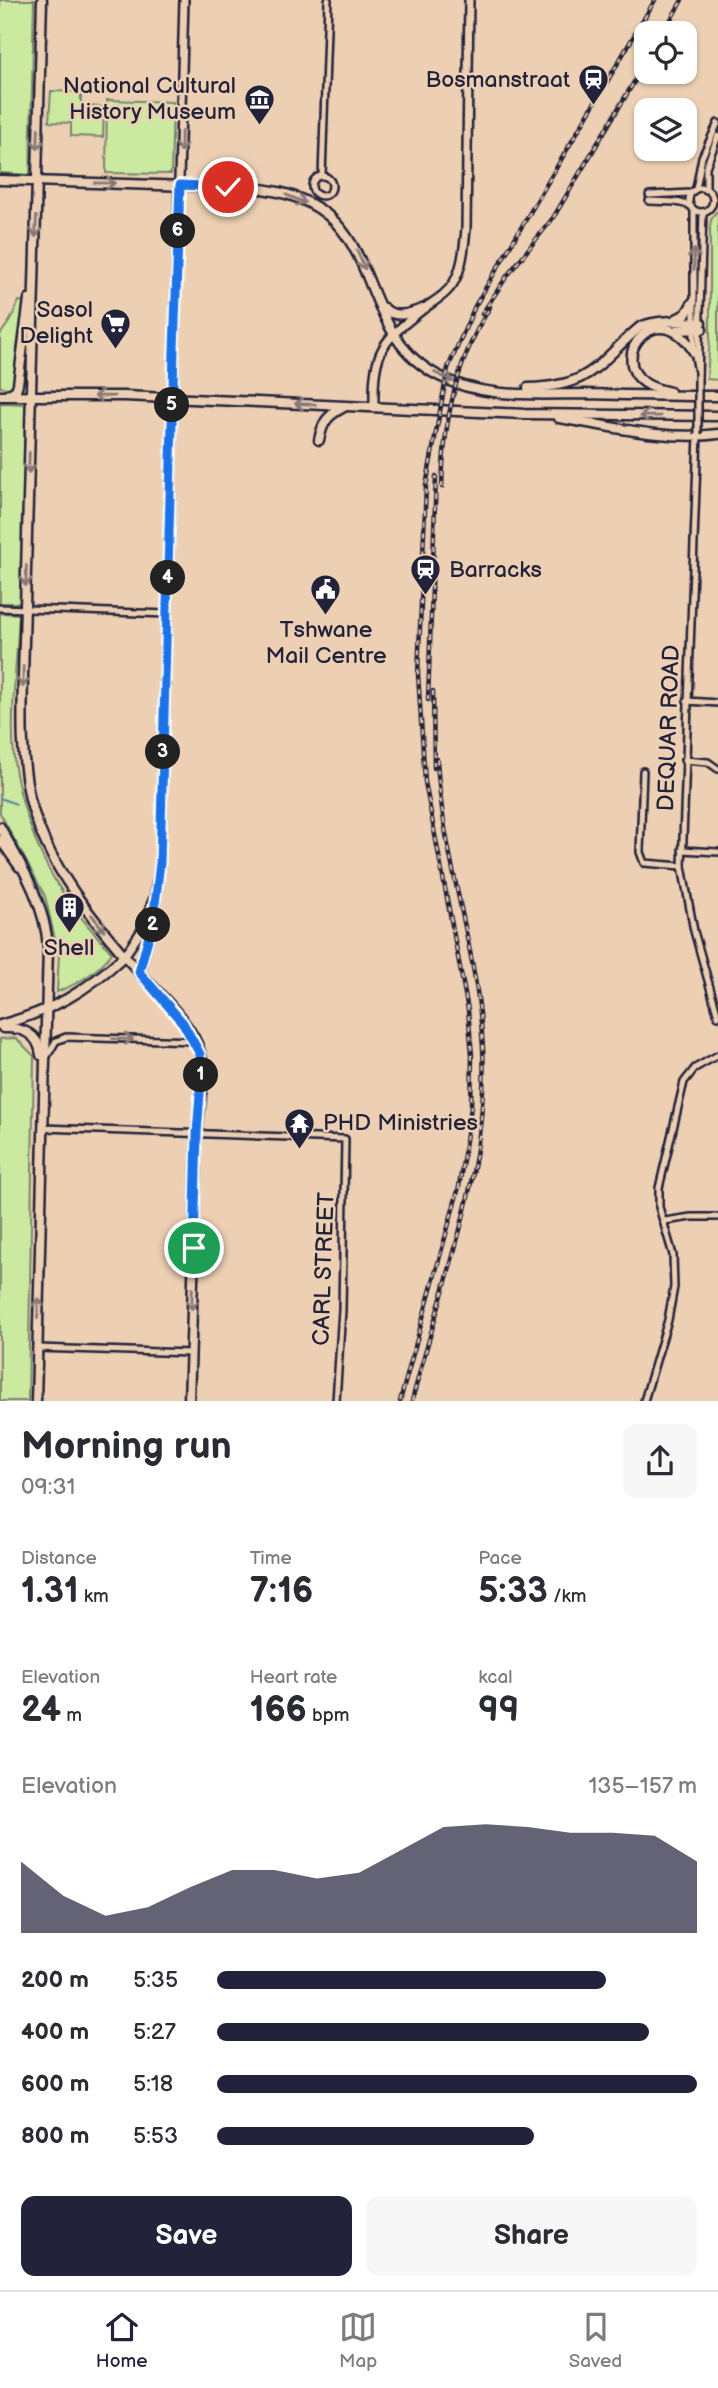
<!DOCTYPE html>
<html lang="en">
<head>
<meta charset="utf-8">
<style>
  :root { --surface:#fff; --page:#f7f7f7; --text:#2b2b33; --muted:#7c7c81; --line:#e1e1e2; --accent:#22223b }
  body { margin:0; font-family:"Balsamiq Sans",sans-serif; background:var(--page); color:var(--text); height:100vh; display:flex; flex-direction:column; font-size:26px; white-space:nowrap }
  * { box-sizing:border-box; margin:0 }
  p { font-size:23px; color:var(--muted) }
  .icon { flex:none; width:38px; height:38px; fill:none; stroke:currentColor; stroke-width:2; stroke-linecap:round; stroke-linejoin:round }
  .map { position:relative; height:1401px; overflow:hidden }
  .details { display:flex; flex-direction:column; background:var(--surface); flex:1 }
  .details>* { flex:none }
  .controls { position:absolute; left:634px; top:21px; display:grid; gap:14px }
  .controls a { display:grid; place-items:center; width:63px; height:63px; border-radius:14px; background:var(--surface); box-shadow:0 2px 5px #0004; font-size:35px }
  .pin { position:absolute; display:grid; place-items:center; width:60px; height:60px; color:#fff; margin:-30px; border:4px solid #fff; border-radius:50%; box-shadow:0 2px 7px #0007 }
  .km { position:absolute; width:35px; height:35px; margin:-18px; border-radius:50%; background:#222; color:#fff; font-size:19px; line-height:35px; text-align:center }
  .round { display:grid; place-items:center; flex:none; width:74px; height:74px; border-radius:14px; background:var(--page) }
  .head { display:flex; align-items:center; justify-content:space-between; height:119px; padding:0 21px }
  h1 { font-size:38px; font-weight:800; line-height:52px }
  .figures { display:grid; grid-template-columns:repeat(3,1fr); gap:10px; height:119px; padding:7px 21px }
  .figures div { display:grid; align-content:center }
  .figures b { font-size:35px; font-weight:800 }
  .figures small { font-size:19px; font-weight:400 }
  .figures p { font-size:19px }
  .chart { height:196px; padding:14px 21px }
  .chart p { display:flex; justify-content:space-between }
  .chart svg { width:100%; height:126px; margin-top:7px; fill:var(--accent); opacity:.7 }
  .button { display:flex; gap:14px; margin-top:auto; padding:14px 21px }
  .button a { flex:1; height:80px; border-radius:14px; background:var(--accent); color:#fff; font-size:28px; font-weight:800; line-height:80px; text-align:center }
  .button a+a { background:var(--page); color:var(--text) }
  ul { padding:0 21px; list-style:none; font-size:23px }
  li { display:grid; grid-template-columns:112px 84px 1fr; align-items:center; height:52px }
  li i { height:18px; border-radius:9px; background:var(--accent) }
  .tabs { display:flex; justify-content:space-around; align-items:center; height:98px; border-top:2px solid var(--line); background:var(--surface); font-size:19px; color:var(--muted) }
  .tabs a { display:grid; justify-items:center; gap:4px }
  .tabs .current { color:var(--accent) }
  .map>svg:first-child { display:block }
</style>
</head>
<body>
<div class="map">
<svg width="718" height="1401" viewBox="0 0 718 1401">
  <rect width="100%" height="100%" fill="#edd0b3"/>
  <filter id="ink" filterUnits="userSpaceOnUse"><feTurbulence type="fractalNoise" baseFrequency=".0143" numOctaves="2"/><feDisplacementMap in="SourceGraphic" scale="14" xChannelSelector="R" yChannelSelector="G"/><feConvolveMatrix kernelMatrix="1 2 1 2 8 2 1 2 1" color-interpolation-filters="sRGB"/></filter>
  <g filter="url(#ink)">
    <!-- green -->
    <g fill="#cce9a0" stroke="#77866e" stroke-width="2">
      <path d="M0 0H34L30 175 0 173Z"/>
      <path d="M51 91 81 92V106L104 107 103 137 71 136V123L49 122Z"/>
      <path d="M107 100 173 102 171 174 106 173Z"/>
      <path d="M716 212H718V380L707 379 710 337V227L711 220Z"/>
      <path d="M19 301 26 302 14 383 10 388 0 387V335L11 319Z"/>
      <path d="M0 403 27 404 20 603H0Z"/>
      <path d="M0 613 19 614C17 662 10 711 14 759 15 775 20 792 24 807 43 871 67 904 112 953 97 972 80 983 57 992L59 956 45 896 0 813Z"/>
      <path d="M16 1038 34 1056 28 1401H0V1039Z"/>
    </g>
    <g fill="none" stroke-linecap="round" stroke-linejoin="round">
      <!-- stream -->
      <path stroke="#5c8c9a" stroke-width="2" d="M0 798 16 804"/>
      <defs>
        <g id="street">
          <path d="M322 176 328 0"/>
          <circle cx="322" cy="186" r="10"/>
          <circle cx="701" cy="200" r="12"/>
          <path d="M696 189 702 157 718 123"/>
          <path d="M706 190V167L718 136"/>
          <path d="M649 195 691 193"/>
          <path d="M649 201 676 202 689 205"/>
          <path d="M694 211V352L698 372"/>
          <path d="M698 378 703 212"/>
          <path d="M698 434 682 866 694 931 718 1016"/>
          <path d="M0 608 167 614"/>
          <path d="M687 701 718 703"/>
          <path d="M684 760 708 762 718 769"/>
          <path d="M643 771 640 852 644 863 682 866"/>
          <path d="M682 850 718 852"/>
          <path d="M46 1058 56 1041 66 1037 195 1041"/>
          <path d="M43 1128 345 1139 342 1310 336 1401"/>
          <path d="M665 1221 691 1217H718"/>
          <path d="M37 1348 191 1353"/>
          <path d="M644 1401 668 1320 674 1287 673 1255 659 1207V1188L684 1082 695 1068 718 1055"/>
        </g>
        <g id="secondary">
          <path d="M374 406C373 349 382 341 426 307 436 300 448 293 454 282 463 266 464 247 466 229L469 0"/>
          <path d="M0 840 19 867"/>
          <path d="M156 889 160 863 184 0"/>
          <path d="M125 955 142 930 153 900"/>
        </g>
        <g id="primary">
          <path d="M42 0 23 677C22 718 21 759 30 799 46 865 94 922 139 972 158 993 192 1023 200 1052 207 1077 198 1110 197 1136 195 1224 192 1313 189 1401"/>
          <path d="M0 180 252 188C395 200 345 328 439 376 483 399 536 394 585 394 629 395 674 396 718 396"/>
          <path d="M384 308C396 320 411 313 425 308"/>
          <path d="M674 320 686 314 693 302"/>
          <path d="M677 330 702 329"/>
          <path d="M528 388C593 386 595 365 640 327 659 318 681 322 701 323"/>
          <path d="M670 392C661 390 652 388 645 383 606 356 660 294 694 352"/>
          <path d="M7 395 16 390 18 384 29 299"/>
          <path d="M0 396H124L525 414 718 416"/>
          <path d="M559 418C610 426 666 441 718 434"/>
          <path d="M319 440C323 421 327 416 344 407"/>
          <path d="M0 827C21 865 45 903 48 947L36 1401"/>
          <path d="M139 972 153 921 157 883"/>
          <path d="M0 1025C54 1010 84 993 125 955"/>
          <path d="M3 1028C22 1027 39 1034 41 1055"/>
        </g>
      </defs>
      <!-- street casing -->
      <use href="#street" stroke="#22223b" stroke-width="10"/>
      <!-- secondary casing -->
      <use href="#secondary" stroke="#22223b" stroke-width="12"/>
      <!-- primary casing -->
      <use href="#primary" stroke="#22223b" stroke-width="13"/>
      <!-- street -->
      <use href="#street" stroke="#edd0b3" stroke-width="5"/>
      <!-- secondary -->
      <use href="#secondary" stroke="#edd0b3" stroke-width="7"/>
      <!-- primary -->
      <use href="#primary" stroke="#edd0b3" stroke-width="8"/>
      <defs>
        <g id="rail">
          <path d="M663 33 682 0"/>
          <path d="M482 314 507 276 553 218 646 62"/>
          <path d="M442 487C444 420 455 364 490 307"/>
          <path d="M433 691 434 768"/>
          <path d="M428 700 436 476"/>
          <path d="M400 1401 459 1187 471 1107 472 1055 468 1010 425 782 418 674 426 486 448 368 475 306 655 0"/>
          <path d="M412 1401C442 1284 489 1170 483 1048 478 950 442 857 437 759"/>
        </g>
      </defs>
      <!-- rail casing -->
      <use href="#rail" stroke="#22223b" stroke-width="4.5"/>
      <!-- rail -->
      <use href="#rail" stroke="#edd0b3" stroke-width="2" stroke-dasharray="5" stroke-linecap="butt"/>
      <defs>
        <path id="street-bridge" d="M698 434V378"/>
      </defs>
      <!-- street-bridge casing -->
      <use href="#street-bridge" stroke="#22223b" stroke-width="10" stroke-linecap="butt"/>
      <!-- street-bridge -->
      <use href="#street-bridge" stroke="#edd0b3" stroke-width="5"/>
    </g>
    <!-- one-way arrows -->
    <defs><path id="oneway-shaft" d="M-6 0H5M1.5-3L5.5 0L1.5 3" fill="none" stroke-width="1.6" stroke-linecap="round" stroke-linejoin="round" transform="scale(1.75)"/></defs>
    <g stroke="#887977">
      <use href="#oneway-shaft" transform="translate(38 139) rotate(92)"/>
      <use href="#oneway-shaft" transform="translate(181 142) rotate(91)"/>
      <use href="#oneway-shaft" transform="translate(105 183) rotate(1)"/>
      <use href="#oneway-shaft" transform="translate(296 199) rotate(23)"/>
      <use href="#oneway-shaft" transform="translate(36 227) rotate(92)"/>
      <use href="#oneway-shaft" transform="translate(694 259) rotate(-90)"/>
      <use href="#oneway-shaft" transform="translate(361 260) rotate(66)"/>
      <use href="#oneway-shaft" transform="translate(444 377) rotate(25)"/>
      <use href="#oneway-shaft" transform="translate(104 396) rotate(-179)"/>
      <use href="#oneway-shaft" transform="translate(305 404) rotate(-178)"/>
      <use href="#oneway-shaft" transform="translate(650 416) rotate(-179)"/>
      <use href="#oneway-shaft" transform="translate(29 463) rotate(92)"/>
      <use href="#oneway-shaft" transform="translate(26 576) rotate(92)"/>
      <use href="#oneway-shaft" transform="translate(23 677) rotate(91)"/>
      <use href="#oneway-shaft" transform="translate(98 923) rotate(52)"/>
      <use href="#oneway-shaft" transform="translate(123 1039) rotate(2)"/>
      <use href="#oneway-shaft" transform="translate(192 1299) rotate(92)"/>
      <use href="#oneway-shaft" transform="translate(38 1308) rotate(-88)"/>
    </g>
  </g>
  <g fill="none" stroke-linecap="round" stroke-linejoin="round" filter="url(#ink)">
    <defs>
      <path id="route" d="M194 1248 197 1133 201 1081 200 1054 183 1023 139 972 153 921 160 863 174 350 180 185 228 187"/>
    </defs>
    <!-- route casing -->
    <use href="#route" stroke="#fff" stroke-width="14"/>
    <!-- route -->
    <use href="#route" stroke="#1a73e8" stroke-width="9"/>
  </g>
  <!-- icons -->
  <defs>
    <symbol id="station-pin" viewBox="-11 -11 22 30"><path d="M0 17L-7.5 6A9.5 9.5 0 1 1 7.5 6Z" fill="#22223b" stroke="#edd0b3"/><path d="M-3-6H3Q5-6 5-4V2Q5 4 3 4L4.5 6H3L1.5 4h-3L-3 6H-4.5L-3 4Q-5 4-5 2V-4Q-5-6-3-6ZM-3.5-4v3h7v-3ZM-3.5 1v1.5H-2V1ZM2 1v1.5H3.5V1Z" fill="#fff"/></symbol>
    <symbol id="museum-pin" viewBox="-11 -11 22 30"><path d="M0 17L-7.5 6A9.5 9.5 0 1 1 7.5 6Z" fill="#22223b" stroke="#edd0b3"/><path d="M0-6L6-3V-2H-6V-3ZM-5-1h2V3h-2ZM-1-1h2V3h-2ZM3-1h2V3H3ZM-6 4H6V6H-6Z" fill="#fff"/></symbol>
    <symbol id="supermarket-pin" viewBox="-11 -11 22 30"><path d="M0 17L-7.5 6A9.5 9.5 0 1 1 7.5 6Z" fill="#22223b" stroke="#edd0b3"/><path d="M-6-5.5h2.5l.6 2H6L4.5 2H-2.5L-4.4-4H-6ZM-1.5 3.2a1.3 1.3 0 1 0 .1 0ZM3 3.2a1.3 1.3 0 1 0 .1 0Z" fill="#fff"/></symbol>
    <symbol id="civic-pin" viewBox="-11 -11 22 30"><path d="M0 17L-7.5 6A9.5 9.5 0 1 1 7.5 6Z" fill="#22223b" stroke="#edd0b3"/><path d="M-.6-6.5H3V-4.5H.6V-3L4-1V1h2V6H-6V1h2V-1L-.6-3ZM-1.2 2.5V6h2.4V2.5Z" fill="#fff"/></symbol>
    <symbol id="building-pin" viewBox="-11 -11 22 30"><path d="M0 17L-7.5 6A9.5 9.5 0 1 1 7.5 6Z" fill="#22223b" stroke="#edd0b3"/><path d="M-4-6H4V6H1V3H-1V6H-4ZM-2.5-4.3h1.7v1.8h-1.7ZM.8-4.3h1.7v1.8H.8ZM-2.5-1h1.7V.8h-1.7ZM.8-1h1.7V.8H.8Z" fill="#fff"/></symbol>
    <symbol id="temple-pin" viewBox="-11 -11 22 30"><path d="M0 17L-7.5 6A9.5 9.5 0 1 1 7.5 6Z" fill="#22223b" stroke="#edd0b3"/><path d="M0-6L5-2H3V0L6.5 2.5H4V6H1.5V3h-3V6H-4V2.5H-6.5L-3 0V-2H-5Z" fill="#fff"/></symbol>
  </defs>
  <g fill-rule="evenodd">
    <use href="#station-pin" x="576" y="62" width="35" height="47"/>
    <use href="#museum-pin" x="242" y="82" width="35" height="47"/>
    <use href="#supermarket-pin" x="98" y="306" width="35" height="47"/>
    <use href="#station-pin" x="408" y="552" width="35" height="47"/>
    <use href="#civic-pin" x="308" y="572" width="35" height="47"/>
    <use href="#building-pin" x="52" y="890" width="35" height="47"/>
    <use href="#temple-pin" x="282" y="1106" width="35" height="47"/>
  </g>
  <g text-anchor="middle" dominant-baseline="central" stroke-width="5" stroke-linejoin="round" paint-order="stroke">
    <!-- poi labels -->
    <g font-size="23" fill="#22223b" stroke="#edd0b3" text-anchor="end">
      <text x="570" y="80">Bosmanstraat</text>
      <text x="236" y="86">National Cultural<tspan x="236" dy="26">History Museum</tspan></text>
      <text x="93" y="310">Sasol<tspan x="93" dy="26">Delight</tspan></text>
      <text x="449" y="570" text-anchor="start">Barracks</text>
      <text x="326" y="630" text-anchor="middle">Tshwane<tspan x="326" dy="26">Mail Centre</tspan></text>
      <text x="69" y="948" text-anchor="middle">Shell</text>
      <text x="323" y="1123" text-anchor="start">PHD Ministries</text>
    </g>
    <!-- street labels -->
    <g font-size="23" fill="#22223b" stroke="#edd0b3">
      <text transform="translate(669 728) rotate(-88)">DEQUAR ROAD</text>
      <text transform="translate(324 1269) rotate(-88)">CARL STREET</text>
    </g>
  </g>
</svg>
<div class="controls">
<a><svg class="icon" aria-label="locate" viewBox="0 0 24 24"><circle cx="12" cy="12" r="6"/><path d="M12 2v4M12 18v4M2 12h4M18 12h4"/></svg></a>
<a><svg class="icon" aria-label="layers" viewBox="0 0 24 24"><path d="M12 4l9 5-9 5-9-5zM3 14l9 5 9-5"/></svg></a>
</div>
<div class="pin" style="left:194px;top:1248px;background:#1e9e55"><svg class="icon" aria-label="arrive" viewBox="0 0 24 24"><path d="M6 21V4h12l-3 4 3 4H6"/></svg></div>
<div class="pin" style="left:228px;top:187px;background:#d93025"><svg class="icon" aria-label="check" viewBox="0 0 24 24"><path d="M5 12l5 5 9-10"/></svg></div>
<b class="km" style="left:201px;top:1075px">1</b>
<b class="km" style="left:153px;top:925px">2</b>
<b class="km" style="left:163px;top:752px">3</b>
<b class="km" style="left:168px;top:578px">4</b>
<b class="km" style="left:172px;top:405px">5</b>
<b class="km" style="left:178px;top:231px">6</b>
</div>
<section class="details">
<div class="head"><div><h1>Morning run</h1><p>09:31</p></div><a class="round"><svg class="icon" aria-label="share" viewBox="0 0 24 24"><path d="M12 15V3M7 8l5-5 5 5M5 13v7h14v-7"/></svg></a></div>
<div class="figures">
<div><p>Distance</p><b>1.31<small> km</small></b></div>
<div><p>Time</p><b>7:16</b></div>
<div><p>Pace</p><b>5:33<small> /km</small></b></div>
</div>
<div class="figures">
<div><p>Elevation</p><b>24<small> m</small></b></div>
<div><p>Heart rate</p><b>166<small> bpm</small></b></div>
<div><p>kcal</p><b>99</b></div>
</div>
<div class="chart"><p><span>Elevation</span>135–157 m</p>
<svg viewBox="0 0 160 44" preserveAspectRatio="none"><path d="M0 44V19L10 31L20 38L30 35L40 28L50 22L60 22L70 25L80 23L90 15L100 7L110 6L120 7L130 9L140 9L150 10L160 19V44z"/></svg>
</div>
<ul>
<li><b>200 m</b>5:35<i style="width:81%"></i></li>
<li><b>400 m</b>5:27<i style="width:90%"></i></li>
<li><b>600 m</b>5:18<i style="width:100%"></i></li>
<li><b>800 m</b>5:53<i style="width:66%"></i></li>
</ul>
<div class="button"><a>Save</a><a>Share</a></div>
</section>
<nav class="tabs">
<a class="current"><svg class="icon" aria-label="home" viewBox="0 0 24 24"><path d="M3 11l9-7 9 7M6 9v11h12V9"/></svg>Home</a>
<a><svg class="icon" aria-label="map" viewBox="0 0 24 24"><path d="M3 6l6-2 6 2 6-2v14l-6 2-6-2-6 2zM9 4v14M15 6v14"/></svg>Map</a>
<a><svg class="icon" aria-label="saved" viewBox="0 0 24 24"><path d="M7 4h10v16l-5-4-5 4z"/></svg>Saved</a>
</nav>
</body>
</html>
